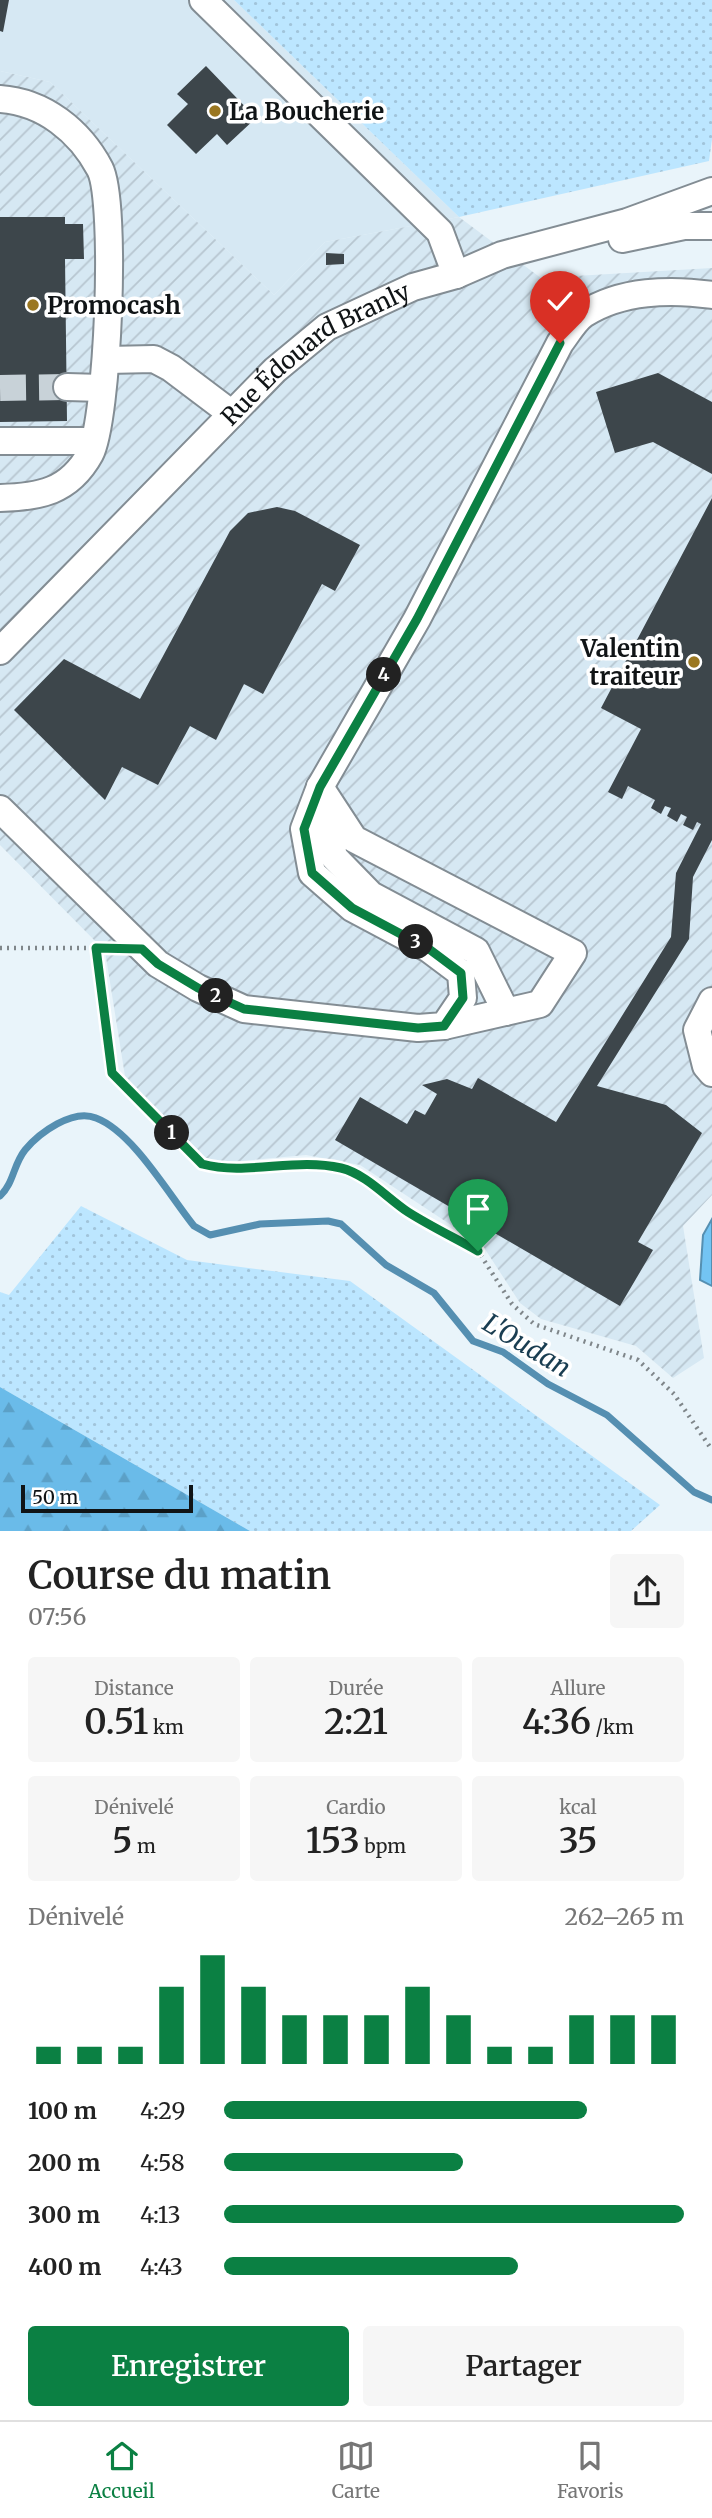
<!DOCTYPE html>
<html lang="fr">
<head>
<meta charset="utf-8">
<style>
  :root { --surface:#fff; --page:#f6f6f6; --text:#222; --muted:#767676; --line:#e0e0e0; --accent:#0b8043 }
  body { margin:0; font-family:Merriweather,serif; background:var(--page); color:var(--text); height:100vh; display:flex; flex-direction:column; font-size:26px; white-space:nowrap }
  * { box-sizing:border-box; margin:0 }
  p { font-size:23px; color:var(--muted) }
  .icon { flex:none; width:38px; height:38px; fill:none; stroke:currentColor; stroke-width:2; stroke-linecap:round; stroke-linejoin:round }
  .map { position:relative; height:1531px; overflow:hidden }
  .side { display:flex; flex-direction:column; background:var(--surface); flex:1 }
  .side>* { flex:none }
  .scale { position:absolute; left:21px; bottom:18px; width:172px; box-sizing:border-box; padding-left:7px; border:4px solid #101416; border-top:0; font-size:19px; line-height:24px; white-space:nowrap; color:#101416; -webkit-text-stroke:5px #fff; paint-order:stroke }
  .pin { position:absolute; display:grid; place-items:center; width:60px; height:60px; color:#fff; margin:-72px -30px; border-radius:50% 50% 50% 0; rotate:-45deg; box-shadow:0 0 7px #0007 }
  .pin .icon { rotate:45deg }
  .km { position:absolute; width:35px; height:35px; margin:-18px; border-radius:50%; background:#222; color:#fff; font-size:19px; line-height:35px; text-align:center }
  .round { display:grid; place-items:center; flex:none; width:74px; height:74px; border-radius:7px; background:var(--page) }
  .headline { display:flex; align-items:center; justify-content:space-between; height:119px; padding:0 28px }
  h1 { font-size:38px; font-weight:600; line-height:52px }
  .stats { display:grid; grid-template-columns:repeat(3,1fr); gap:10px; height:119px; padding:7px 28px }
  .stats div { display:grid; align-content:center; border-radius:7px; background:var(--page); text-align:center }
  .stats b { font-size:35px; font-weight:600 }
  .stats small { font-size:19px; font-weight:400 }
  .stats p { font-size:19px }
  .chart { height:196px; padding:14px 28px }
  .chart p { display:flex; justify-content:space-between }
  .chart svg { width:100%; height:126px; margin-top:7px; stroke:var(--accent); stroke-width:6 }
  .primary-button { display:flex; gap:14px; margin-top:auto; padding:14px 28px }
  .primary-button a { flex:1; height:80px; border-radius:7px; background:var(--accent); color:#fff; font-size:28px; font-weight:600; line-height:80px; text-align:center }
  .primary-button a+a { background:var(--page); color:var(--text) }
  ul { padding:0 28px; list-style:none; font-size:23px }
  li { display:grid; grid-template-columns:112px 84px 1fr; align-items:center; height:52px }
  li i { height:18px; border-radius:9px; background:var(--accent) }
  .menu { display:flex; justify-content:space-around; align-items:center; height:98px; border-top:2px solid var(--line); background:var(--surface); font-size:19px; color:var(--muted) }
  .menu a { display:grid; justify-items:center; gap:4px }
  .menu .current { color:var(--accent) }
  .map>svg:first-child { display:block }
</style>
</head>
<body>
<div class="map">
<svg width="712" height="1531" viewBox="0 0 712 1531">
  <defs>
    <pattern id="industrial-furrows" width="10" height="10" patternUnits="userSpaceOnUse" patternTransform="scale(1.75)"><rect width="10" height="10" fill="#d6e8f3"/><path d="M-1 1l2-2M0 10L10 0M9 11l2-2" fill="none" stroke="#b7c6d0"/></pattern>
    <pattern id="grass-dots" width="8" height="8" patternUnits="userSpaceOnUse" patternTransform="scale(1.75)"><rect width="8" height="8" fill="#bce6ff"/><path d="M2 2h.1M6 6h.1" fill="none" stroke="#a1c4da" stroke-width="1.8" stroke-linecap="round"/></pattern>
    <pattern id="forest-firs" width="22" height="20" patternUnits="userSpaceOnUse" patternTransform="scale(1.75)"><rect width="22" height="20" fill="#6abbe9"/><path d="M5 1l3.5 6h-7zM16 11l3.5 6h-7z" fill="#5ba0c7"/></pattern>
  </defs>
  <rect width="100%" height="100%" fill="#e9f4fa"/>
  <!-- built -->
  <path fill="#d6e8f3" d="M0 0H234L459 217 325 242 274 295 50 82 0 71Z"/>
  <!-- industrial -->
  <path fill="url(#industrial-furrows)" d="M0 71 50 82 274 295 325 242 459 217 541 278 712 268V1195L683 1226 704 1358 673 1378 636 1346 541 1319 520 1303 483 1246 360 1165 306 1155 231 1162 208 1160 125 1076 105 951 0 845Z"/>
  <!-- grass -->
  <g fill="url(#grass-dots)">
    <path d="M234 0H712V139L709 161 459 217Z"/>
    <path d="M81 1206 187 1260 350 1281 660 1505 631 1531H250L0 1387V1292L9 1295Z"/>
  </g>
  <!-- forest -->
  <path fill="url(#forest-firs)" d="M0 1387 250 1531H0Z"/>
  <!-- water -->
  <path fill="#73c4f3" stroke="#558fb1" stroke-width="2" d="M712 1219V1286L700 1280 703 1235Z"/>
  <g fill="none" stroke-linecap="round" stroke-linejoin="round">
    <!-- stream -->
    <path stroke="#558fb1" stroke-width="7" d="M0 1196C14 1183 13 1165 25 1150 39 1133 73 1108 96 1118 133 1132 169 1195 194 1226L210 1235 260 1224 328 1221 341 1224 386 1265 434 1293 473 1341 503 1352 548 1384 607 1415 694 1492 712 1500"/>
  </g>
  <!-- building -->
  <g fill="#3d464b">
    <path d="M0 0H9L3 32 0 31Z"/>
    <path d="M206 66 256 118 227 145 217 134 196 154 167 125 188 104 177 94Z"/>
    <path d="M0 217H65V224H83L84 259H65L67 421 0 422Z"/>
    <path d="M326 253 344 254V264L326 265Z"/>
    <path d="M658 373 712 402V474L653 442 615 453 596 392Z"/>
    <path d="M712 498V840L693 877 689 939 597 1086 666 1105 702 1133 638 1242 653 1250 620 1306 335 1140 360 1097 407 1124 415 1110 425 1115 437 1094 422 1085 447 1079 472 1089 478 1078 556 1122 671 937 676 873 701 824 697 822 693 830 683 825 687 817 681 814 677 822 667 816 671 808 665 806 661 814 651 808 655 800 628 786 622 799 608 792 641 729 601 708Z"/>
    <path d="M277 507 295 511 360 545 335 591 322 584 263 694 244 684 216 740 190 726 158 785 122 767 105 800 14 710 64 659 140 699 230 531 248 513Z"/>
  </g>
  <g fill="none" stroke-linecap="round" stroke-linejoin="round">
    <!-- minor-tunnel -->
    <path stroke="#c8d2d8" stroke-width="26" stroke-dasharray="26 13" stroke-linecap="butt" d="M0 388 67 387"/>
    <defs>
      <g id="minor">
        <path d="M203 0 440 232 456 275"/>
        <path d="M0 99C44 102 80 131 100 169 117 203 108 420 90 454 69 492 39 497 0 498"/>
        <path d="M622 239 684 226H712"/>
        <path d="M107 360 154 359 171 368 232 414"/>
        <path d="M67 387 102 388"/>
        <path d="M0 441H93"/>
        <path id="s1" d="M0 651 275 370 327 327 413 287 456 275 502 255 627 222 712 191"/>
        <path d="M0 809 158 964 198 988 244 1009 418 1028 444 1026 463 998 461 973 429 949 352 908 312 873 304 829 320 787 417 619 560 343C567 334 575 320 584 314 621 290 671 289 712 295"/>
        <path d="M712 1001 697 1030 706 1066 712 1073"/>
        <path d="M444 1026 540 1004 573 953 354 839 320 787 334 857 371 895 476 951 506 1012"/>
      </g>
    </defs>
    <!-- minor casing -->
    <use href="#minor" stroke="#838d94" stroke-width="30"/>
    <!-- path -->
    <g stroke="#7f868a" stroke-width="4.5" stroke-dasharray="2 5" stroke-linecap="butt">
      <path d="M0 948H108"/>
      <path d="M96 948 112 1073 202 1164 221 1169 300 1164 343 1168 374 1185 407 1211 478 1251 512 1304 534 1324 638 1360 674 1394 712 1450"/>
    </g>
    <!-- minor -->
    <use href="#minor" stroke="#fff" stroke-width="26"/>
  </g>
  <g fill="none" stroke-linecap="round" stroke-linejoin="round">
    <defs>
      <path id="route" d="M478 1251C455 1238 430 1226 408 1212 387 1198 366 1174 341 1168 295 1157 247 1176 202 1164L112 1073 96 948 142 949 158 964 198 988 244 1009 418 1028 444 1026 463 998 461 973 429 949 352 908 312 873 304 829 320 787 417 619 560 343"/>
    </defs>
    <!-- route casing -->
    <use href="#route" stroke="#fff" stroke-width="14"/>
    <!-- route -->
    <use href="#route" stroke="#0b8043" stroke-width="9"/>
  </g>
  <!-- markers -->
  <g fill="#9a7721" stroke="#fff" stroke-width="2.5">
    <circle cx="215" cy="111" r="7"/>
    <circle cx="33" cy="305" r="7"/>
    <circle cx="694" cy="662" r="7"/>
  </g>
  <g text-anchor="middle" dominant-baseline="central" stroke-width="7" stroke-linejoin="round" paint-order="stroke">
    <!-- poi labels -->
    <g font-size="24" font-weight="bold" fill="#101416" stroke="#fff" text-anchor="start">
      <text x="229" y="111">La Boucherie</text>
      <text x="47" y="305">Promocash</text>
      <text x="680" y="648" text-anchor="end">Valentin<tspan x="680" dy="28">traiteur</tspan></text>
    </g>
    <!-- street labels -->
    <g font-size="24" fill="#101416" stroke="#fff">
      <text stroke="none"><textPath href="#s1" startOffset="436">Rue Édouard Branly</textPath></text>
    </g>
    <!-- water labels -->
    <g font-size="26" font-style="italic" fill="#193d51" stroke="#fff">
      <text transform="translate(527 1345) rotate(31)">L'Oudan</text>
    </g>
  </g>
</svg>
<div class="scale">50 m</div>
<div class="pin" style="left:478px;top:1251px;background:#1e9e55"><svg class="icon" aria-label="arrive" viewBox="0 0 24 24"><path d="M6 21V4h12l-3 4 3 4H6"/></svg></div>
<div class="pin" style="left:560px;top:343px;background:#d93025"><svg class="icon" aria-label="check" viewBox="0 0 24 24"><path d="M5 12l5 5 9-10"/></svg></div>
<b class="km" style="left:172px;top:1133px">1</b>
<b class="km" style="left:216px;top:996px">2</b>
<b class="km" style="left:416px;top:942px">3</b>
<b class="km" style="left:384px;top:675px">4</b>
</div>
<section class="side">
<div class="headline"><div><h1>Course du matin</h1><p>07:56</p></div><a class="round"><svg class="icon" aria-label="share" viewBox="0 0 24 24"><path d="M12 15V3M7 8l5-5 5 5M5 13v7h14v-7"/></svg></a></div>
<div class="stats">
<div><p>Distance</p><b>0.51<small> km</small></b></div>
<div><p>Durée</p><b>2:21</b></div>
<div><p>Allure</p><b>4:36<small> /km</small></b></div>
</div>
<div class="stats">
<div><p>Dénivelé</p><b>5<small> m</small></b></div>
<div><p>Cardio</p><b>153<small> bpm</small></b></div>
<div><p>kcal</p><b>35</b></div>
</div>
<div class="chart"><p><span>Dénivelé</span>262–265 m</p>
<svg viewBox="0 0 160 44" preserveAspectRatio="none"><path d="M5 44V38M15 44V38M25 44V38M35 44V17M45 44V6M55 44V17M65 44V27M75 44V27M85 44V27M95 44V17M105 44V27M115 44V38M125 44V38M135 44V27M145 44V27M155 44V27"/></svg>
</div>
<ul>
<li><b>100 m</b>4:29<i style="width:79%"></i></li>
<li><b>200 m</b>4:58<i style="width:52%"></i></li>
<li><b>300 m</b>4:13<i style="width:100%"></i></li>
<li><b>400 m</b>4:43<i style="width:64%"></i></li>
</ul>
<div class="primary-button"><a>Enregistrer</a><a>Partager</a></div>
</section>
<nav class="menu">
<a class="current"><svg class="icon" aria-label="home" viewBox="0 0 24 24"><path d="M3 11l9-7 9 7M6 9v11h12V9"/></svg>Accueil</a>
<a><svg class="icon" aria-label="map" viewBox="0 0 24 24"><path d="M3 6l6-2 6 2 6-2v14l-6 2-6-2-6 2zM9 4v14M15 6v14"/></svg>Carte</a>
<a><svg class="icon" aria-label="saved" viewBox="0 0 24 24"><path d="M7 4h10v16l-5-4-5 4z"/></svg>Favoris</a>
</nav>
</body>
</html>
